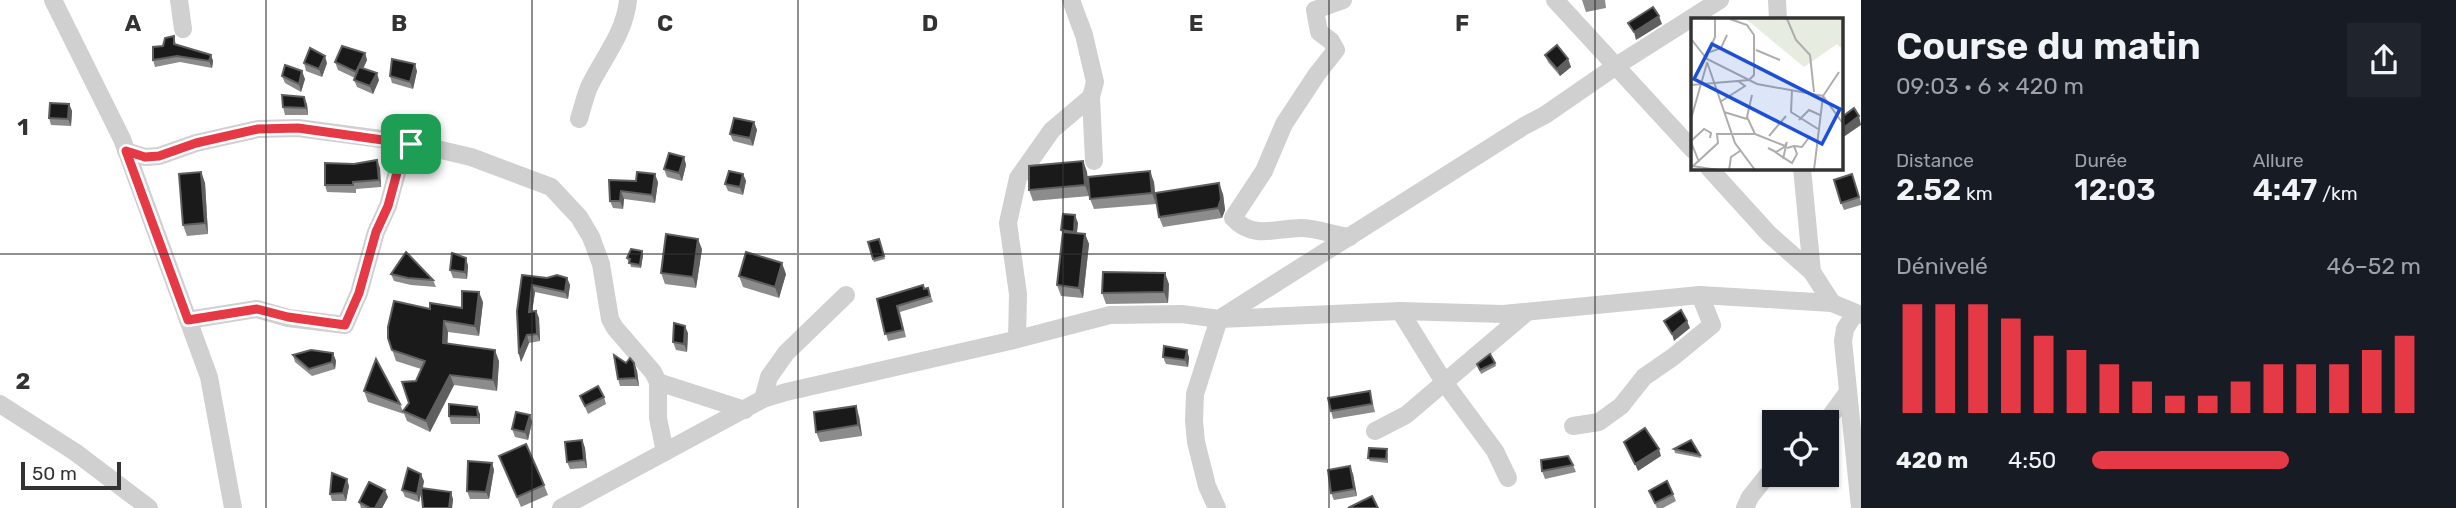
<!DOCTYPE html>
<html lang="fr">
<head>
<meta charset="utf-8">
<style>
  :root { --surface:#171b24; --page:#20242c; --text:#f1f3f6; --muted:#9ea1a6; --accent:#e63946 }
  body { margin:0; font-family:Rubik,sans-serif; background:var(--page); color:var(--text); height:100vh; display:flex; flex-direction:column; font-size:26px; white-space:nowrap }
  * { box-sizing:border-box; margin:0 }
  p { font-size:23px; color:var(--muted) }
  .icon { flex:none; width:38px; height:38px; fill:none; stroke:currentColor; stroke-width:2; stroke-linecap:round; stroke-linejoin:round }
  .map { position:relative; flex:1; overflow:hidden }
  .side { display:flex; flex-direction:column; background:var(--surface); width:595px }
  .side>* { flex:none }
  .buttons { position:absolute; left:1762px; top:410px; display:grid; gap:14px }
  .buttons a { display:grid; place-items:center; width:77px; height:77px; border-radius:0px; background:var(--surface); box-shadow:0 2px 5px #0004; font-size:35px }
  .scale { position:absolute; left:21px; bottom:18px; width:100px; box-sizing:border-box; padding-left:7px; border:4px solid #333; border-top:0; font-size:19px; line-height:24px; white-space:nowrap; color:#333; -webkit-text-stroke:5px #fff; paint-order:stroke }
  .pin { position:absolute; display:grid; place-items:center; width:60px; height:60px; color:#fff; margin:-30px; border-radius:14px; box-shadow:0 4px 10px #0006 }
  .round { display:grid; place-items:center; flex:none; width:74px; height:74px; border-radius:0px; background:var(--page) }
  .headline { display:flex; align-items:center; justify-content:space-between; height:119px; padding:0 35px }
  h1 { font-size:38px; font-weight:600; line-height:52px }
  .metrics { display:grid; grid-template-columns:repeat(3,1fr); gap:10px; height:119px; padding:7px 35px }
  .metrics div { display:grid; align-content:center }
  .metrics b { font-size:30px; font-weight:600 }
  .metrics small { font-size:19px; font-weight:400 }
  .metrics p { font-size:19px }
  .chart { height:196px; padding:14px 35px }
  .chart p { display:flex; justify-content:space-between }
  .chart svg { width:100%; height:126px; margin-top:7px; stroke:var(--accent); stroke-width:6 }
  ul { padding:0 35px; list-style:none; font-size:23px }
  li { display:grid; grid-template-columns:112px 84px 1fr; align-items:center; height:52px }
  li i { height:18px; border-radius:9px; background:var(--accent) }
  main { display:flex; flex:1; min-height:0 }
  .map>svg:first-child { display:block }
</style>
</head>
<body>
<main>
<div class="map">
<svg width="1861" height="508" viewBox="0 0 1861 508">
  <rect width="100%" height="100%" fill="#fff"/>
  <g fill="none" stroke-linecap="round" stroke-linejoin="round">
    <!-- minor -->
    <g stroke="#d0d0d0" stroke-width="18">
      <path d="M53 0 122 139 209 377 233 508"/>
      <path d="M179 0 183 29"/>
      <path d="M1071 0 1084 35 1095 82 1091 97 1094 161"/>
      <path d="M1343 0 1315 10 1319 32 1331 41 1336 50 1317 74 1284 124 1264 171 1233 218C1253 240 1276 228 1301 228 1317 228 1333 235 1350 237"/>
      <path d="M1555 0 1693 150"/>
      <path d="M1777 0 1778 19"/>
      <path d="M579 119C582 109 585 97 589 87 603 58 625 33 628 0"/>
      <path d="M126 151 145 157 159 156 196 143 258 129 298 128 411 143 471 157 551 187 579 217 591 237 601 264 610 319 615 328 653 372 658 382V418L665 452"/>
      <path d="M1709 168 1769 234 1812 272"/>
      <path d="M1802 168 1812 272 1832 303"/>
      <path d="M1400 311 1444 382 1495 451 1508 478"/>
      <path d="M1855 313 1845 329 1843 341 1860 508"/>
      <path d="M188 320 257 309 288 318 345 325 359 293 376 232 388 206 398 169 411 143"/>
      <path d="M1017 339 1018 294 1008 223 1018 178 1052 130 1091 97"/>
      <path d="M658 382 745 410"/>
      <path d="M763 399 769 377 786 353 846 295"/>
      <path d="M0 404 75 452 149 508"/>
      <path d="M1826 422 1848 392"/>
      <path d="M1573 426 1599 422 1621 406 1644 377 1673 357 1712 325 1700 295"/>
      <path d="M1375 431 1406 415 1526 313"/>
      <path d="M561 508 763 399 786 392 1010 341 1110 315 1182 314 1219 319 1400 311 1503 314 1700 295 1832 303 1861 315"/>
      <path d="M1217 508 1207 486 1196 442 1194 421 1195 394 1219 319 1524 126 1545 115 1616 66 1720 0"/>
      <path d="M1745 508 1750 497 1774 467"/>
    </g>
  </g>
  <!-- wall -->
  <g fill="#8c8c8c">
    <path d="M1582 0H1605L1606 8 1586 12Z"/>
    <path d="M174 36 176 45 211 55 213 61 212 68 180 62 155 67 153 60 163 46Z"/>
    <path d="M365 53 367 60 363 69 379 80 373 94 357 87 354 80 355 78 338 70 335 62Z"/>
    <path d="M1545 55 1568 59 1571 67 1560 76 1548 62Z"/>
    <path d="M304 63H327L322 77 306 71Z"/>
    <path d="M417 71 413 89 392 83 390 76Z"/>
    <path d="M282 76 305 79 301 92 285 83Z"/>
    <path d="M69 104 72 111 71 126 51 125 49 118Z"/>
    <path d="M307 104 308 115H285L283 107Z"/>
    <path d="M754 122 757 130 753 146 733 141 730 134Z"/>
    <path d="M684 157 686 165 682 181 667 177 664 169Z"/>
    <path d="M1083 161 1087 172 1089 196 1033 201 1029 190Z"/>
    <path d="M380 168 381 187 356 189V193L327 192 325 185Z"/>
    <path d="M201 172 205 183 208 234 187 236 183 225Z"/>
    <path d="M743 174 746 181 743 195 728 191 725 184Z"/>
    <path d="M1852 174 1861 202V205L1844 210 1841 203Z"/>
    <path d="M609 180 658 182 655 203 624 199 623 209 613 208 610 201Z"/>
    <path d="M1154 182 1156 204 1094 209 1090 199Z"/>
    <path d="M1223 194 1225 210 1222 218 1163 227 1159 217Z"/>
    <path d="M1078 223 1077 233 1085 234 1089 244 1083 298 1061 296 1057 285 1063 235 1061 230Z"/>
    <path d="M879 239 885 259 874 262 868 242Z"/>
    <path d="M702 249 696 288 665 284 661 273Z"/>
    <path d="M643 255 641 268 631 267 630 262 628 261 627 258Z"/>
    <path d="M466 258 468 266 467 279 453 278 450 270Z"/>
    <path d="M391 274 433 280 436 287 411 285 394 281Z"/>
    <path d="M786 274 779 298 743 287 739 276Z"/>
    <path d="M522 275 547 278H567L570 285 568 299 535 292 532 311H536L539 318 540 341 529 343 521 362 519 354Z"/>
    <path d="M1169 284 1168 303 1106 304 1102 293Z"/>
    <path d="M928 288 933 302 900 312 906 337 888 341 877 299Z"/>
    <path d="M483 302 479 336 448 332 447 344 499 361 497 391 454 385 430 432 407 421 403 411 409 403 421 369 396 361 388 338 430 309 462 308Z"/>
    <path d="M688 333 687 352 676 350 673 342Z"/>
    <path d="M333 353 336 361 335 369 312 376 295 362 293 355Z"/>
    <path d="M1163 357H1189L1188 367 1166 364Z"/>
    <path d="M626 363H634L637 371 639 386H620L618 379Z"/>
    <path d="M1495 363 1496 366 1481 374 1477 364Z"/>
    <path d="M364 391 400 404 404 414 368 402Z"/>
    <path d="M1370 391 1375 412 1333 419 1331 411Z"/>
    <path d="M580 396 604 397 606 404 588 414Z"/>
    <path d="M480 414V424H451L449 416Z"/>
    <path d="M530 415 532 422 528 440 515 437 512 429Z"/>
    <path d="M859 416 862 436 820 442 816 432Z"/>
    <path d="M582 440 585 448 587 468 570 469 567 462Z"/>
    <path d="M1674 449 1700 455 1701 458 1675 453Z"/>
    <path d="M1388 453V463L1370 461 1368 458Z"/>
    <path d="M499 456 544 485 548 495 521 507Z"/>
    <path d="M492 463 494 470 489 499H470L467 491Z"/>
    <path d="M1573 465 1576 472 1545 479 1542 471Z"/>
    <path d="M1353 474 1357 496 1334 500 1331 493Z"/>
    <path d="M424 481 423 488 453 499 452 508H423L421 493 419 502 405 497 402 490Z"/>
    <path d="M349 486 346 501H332L330 494Z"/>
    <path d="M1649 491 1673 494 1676 501 1663 508H1657Z"/>
    <path d="M388 497 382 508H361L359 502Z"/>
  </g>
  <!-- shaded-wall -->
  <g fill="#5f5f5f">
    <path d="M1659 16 1662 24 1636 40 1634 32Z"/>
    <path d="M365 53 367 60 358 79 356 72Z"/>
    <path d="M211 55 213 61 212 68 209 61Z"/>
    <path d="M325 56 327 63 322 77 319 69Z"/>
    <path d="M1568 59 1571 67 1560 76 1557 69Z"/>
    <path d="M415 64 417 71 413 89 410 82Z"/>
    <path d="M302 71 305 79 301 92 299 84Z"/>
    <path d="M377 73 379 80 373 94 370 86Z"/>
    <path d="M304 97 307 104 308 115 306 108Z"/>
    <path d="M69 104 72 111 71 126 68 119Z"/>
    <path d="M1859 116 1861 125 1842 138V129Z"/>
    <path d="M754 122 757 130 753 146 750 138Z"/>
    <path d="M684 157 686 165 682 181 679 173Z"/>
    <path d="M377 160 380 168 381 187 379 180Z"/>
    <path d="M1083 161 1087 172 1089 196 1085 185Z"/>
    <path d="M1150 171 1154 182 1156 204 1152 193Z"/>
    <path d="M201 172 205 183 208 234 205 223Z"/>
    <path d="M655 174 658 182 655 203 652 195Z"/>
    <path d="M743 174 746 181 743 195 740 187Z"/>
    <path d="M1219 183 1223 194 1225 210 1222 218 1218 208Z"/>
    <path d="M621 191 624 199 623 209 620 201Z"/>
    <path d="M1075 215 1078 223 1076 239 1074 232Z"/>
    <path d="M1085 234 1089 244 1083 298 1079 288Z"/>
    <path d="M698 239 702 249 696 288 693 277Z"/>
    <path d="M642 251 643 255 641 268 640 265Z"/>
    <path d="M466 258 468 266 467 279 465 272Z"/>
    <path d="M782 263 786 274 779 298 775 287Z"/>
    <path d="M1165 273 1169 284 1168 303 1164 292Z"/>
    <path d="M567 278 570 285 568 299 565 292Z"/>
    <path d="M532 285 535 292 531 319 529 312Z"/>
    <path d="M479 292 483 302 479 336 475 326Z"/>
    <path d="M536 311 539 318 540 341 537 334Z"/>
    <path d="M444 321 448 332 447 354 443 343Z"/>
    <path d="M1687 321 1690 328 1674 341 1672 334Z"/>
    <path d="M685 326 688 333 687 352 684 344Z"/>
    <path d="M527 335 529 343 521 362 519 354Z"/>
    <path d="M495 350 499 361 497 391 493 380Z"/>
    <path d="M1187 350 1189 357 1188 367 1185 360Z"/>
    <path d="M333 353 336 361 335 369 332 362Z"/>
    <path d="M634 363 637 371 639 386 636 378Z"/>
    <path d="M450 375 454 385 430 432 426 421Z"/>
    <path d="M856 406 859 416 862 436 858 425Z"/>
    <path d="M477 407 480 414V424L478 417Z"/>
    <path d="M530 415 532 422 528 440 525 432Z"/>
    <path d="M582 440 585 448 587 468 584 460Z"/>
    <path d="M1659 449 1661 456 1638 471 1635 464Z"/>
    <path d="M492 463 494 470 489 499 486 492Z"/>
    <path d="M1350 466 1353 474 1357 496 1354 489Z"/>
    <path d="M421 474 424 481 419 502 417 494Z"/>
    <path d="M347 479 349 486 346 501 343 493Z"/>
    <path d="M385 490 388 497 382 508H375Z"/>
    <path d="M451 492 453 499 452 508H449Z"/>
  </g>
  <!-- building -->
  <g fill="#1a1a1a" stroke="#5f5f5f" stroke-width="2">
    <path d="M1653 7 1659 16 1634 32 1628 23Z"/>
    <path d="M174 36V44L211 55 209 61 177 56 153 60V47L163 46 165 38Z"/>
    <path d="M1557 45 1568 59 1557 69 1545 55Z"/>
    <path d="M342 46 365 53 356 72 335 62Z"/>
    <path d="M310 48 325 56 319 69 304 63Z"/>
    <path d="M392 59 415 64 410 82 390 76Z"/>
    <path d="M285 65 302 71 299 84 282 76Z"/>
    <path d="M359 67 377 73 370 86 354 80Z"/>
    <path d="M282 95 304 97 306 108 283 107Z"/>
    <path d="M50 103 69 104 68 119 49 118Z"/>
    <path d="M1854 108 1859 116 1842 129V117Z"/>
    <path d="M734 118 754 122 750 138 730 134Z"/>
    <path d="M669 153 684 157 679 173 664 169Z"/>
    <path d="M377 160 379 180 353 182V185H325V163L354 164Z"/>
    <path d="M1083 161 1085 185 1029 190V166Z"/>
    <path d="M729 171 743 174 740 187 725 184Z"/>
    <path d="M1150 171 1152 193 1090 199 1088 177Z"/>
    <path d="M201 172 205 223 183 225 179 174Z"/>
    <path d="M637 172 655 174 652 195 621 191 620 201H610L609 180 636 181Z"/>
    <path d="M1852 174 1859 197 1841 203 1834 180Z"/>
    <path d="M1219 183 1221 199 1218 208 1159 217 1155 193Z"/>
    <path d="M1063 214 1075 215 1074 232 1061 230Z"/>
    <path d="M1063 232 1085 234 1079 288 1057 285Z"/>
    <path d="M666 234 698 239 693 277 661 273Z"/>
    <path d="M879 239 884 256 873 259 868 242Z"/>
    <path d="M631 249 642 251 640 265 629 263 630 259 627 258Z"/>
    <path d="M406 252 433 280 408 278 391 274Z"/>
    <path d="M746 252 782 263 775 287 739 276Z"/>
    <path d="M452 253 466 258 465 272 450 270Z"/>
    <path d="M1103 272 1165 273 1164 292 1102 293Z"/>
    <path d="M522 275 547 278 557 275 567 278 565 292 532 285 529 312 536 311 537 334 527 335 519 354 517 311Z"/>
    <path d="M923 285 924 289 928 288 930 296 897 306 903 330 885 334 877 299Z"/>
    <path d="M462 291 479 292 475 326 444 321 443 343 495 350 493 380 450 375 426 421 403 411 409 403 402 382 416 381 425 361 392 350 388 338V327L394 301 430 309V303L462 308Z"/>
    <path d="M1681 310 1687 321 1672 334 1664 321Z"/>
    <path d="M674 323 685 326 684 344 673 342Z"/>
    <path d="M1164 346 1187 350 1185 360 1163 357Z"/>
    <path d="M311 350 333 353 332 362 309 369 293 355Z"/>
    <path d="M1490 354 1495 363 1480 370 1477 364Z"/>
    <path d="M614 355 626 363 630 358 634 363 636 378 618 379Z"/>
    <path d="M376 359 400 404 364 391Z"/>
    <path d="M598 386 604 397 585 406 580 396Z"/>
    <path d="M1370 391 1372 404 1331 411 1328 398Z"/>
    <path d="M449 404 477 407 478 417 449 416Z"/>
    <path d="M856 406 858 425 816 432 814 412Z"/>
    <path d="M516 412 530 415 525 432 512 429Z"/>
    <path d="M1645 428 1659 449 1635 464 1624 442Z"/>
    <path d="M582 440 584 460 567 462 565 442Z"/>
    <path d="M1691 440 1700 455 1674 449Z"/>
    <path d="M526 444 544 485 517 497 499 456Z"/>
    <path d="M1369 448 1387 449 1386 459 1368 458Z"/>
    <path d="M1568 456 1573 465 1542 471 1541 460Z"/>
    <path d="M468 461 492 463 486 492 467 491Z"/>
    <path d="M1350 466 1354 489 1331 493 1328 470Z"/>
    <path d="M408 468 421 474 417 494 402 490Z"/>
    <path d="M332 473 347 479 343 493 330 494Z"/>
    <path d="M1667 481 1673 494 1655 503 1649 491Z"/>
    <path d="M369 482 385 490 375 508H370L359 502Z"/>
    <path d="M421 488 451 492 449 508H423Z"/>
    <path d="M1372 496 1378 508H1348Z"/>
  </g>
  <g fill="none" stroke-linecap="round" stroke-linejoin="round">
    <defs>
      <path id="route" d="M298 128 411 144 398 169 388 206 376 232 359 293 345 325 288 317 257 309 188 320 126 151 145 157 159 156 196 143 258 129Z"/>
    </defs>
    <!-- route casing -->
    <use href="#route" stroke="#fff" stroke-width="14"/>
    <!-- route -->
    <use href="#route" stroke="#e63946" stroke-width="9"/>
  </g>
  <!-- grid -->
  <path fill="none" stroke="#333" stroke-width="2" stroke-opacity="0.55" d="M266 0V508M532 0V508M798 0V508M1063 0V508M1329 0V508M1595 0V508M0 254H1861"/>
  <!-- overview -->
  <g transform="translate(1691 18)">
    <rect width="152" height="152" fill="#fff"/>
    <path d="M55 1H116L146 26 113 49Z" fill="#e6ecdf"/>
    <path d="M116 1H152V31L143 24Z" fill="#e6ecdf"/>
    <path fill="none" stroke="#adadad" stroke-width="2" d="M96 1 105 22 119 37 123 74M0 21 16 41 66 66 132 78 153 107M65 32 89 42M19 34 30 30 36 17M15 40 24 19V1M16 44 44 125 64 152M0 67 58 62 63 57V17L56 7 39 1M101 72 100 94 127 111M29 84 54 68 47 63M33 94 56 101M0 101 16 45M108 102 118 92 129 97M64 116 94 128 96 124M78 118 95 98M0 123 13 111 20 115 19 120M0 124 8 144M103 128 111 129 119 118M77 130 85 134 95 128 92 141M84 134 101 145 106 136 103 128 96 130M1 148 27 152M2 148 27 125 26 116H64L56 99 61 77M38 152 40 139 49 133M123 152 132 78 148 54"/>
    <path fill="#1d4ed8" fill-opacity="0.15" stroke="#1d4ed8" stroke-width="3.5" d="M21 26 149 91 131 126 3 61Z"/>
    <rect width="152" height="152" fill="none" stroke="#333" stroke-width="3.5"/>
  </g>
  <g font-size="23" text-anchor="middle" font-weight="bold" fill="#333" stroke="#fff" stroke-width="7" stroke-linejoin="round" paint-order="stroke">
    <text x="133" y="31">A</text>
    <text x="399" y="31">B</text>
    <text x="665" y="31">C</text>
    <text x="930" y="31">D</text>
    <text x="1196" y="31">E</text>
    <text x="1462" y="31">F</text>
    <text x="23" y="135">1</text>
    <text x="23" y="389">2</text>
  </g>
</svg>
<div class="buttons">
<a><svg class="icon" aria-label="locate" viewBox="0 0 24 24"><circle cx="12" cy="12" r="6"/><path d="M12 2v4M12 18v4M2 12h4M18 12h4"/></svg></a>
</div>
<div class="scale">50 m</div>
<div class="pin" style="left:411px;top:144px;background:#1e9e55"><svg class="icon" aria-label="arrive" viewBox="0 0 24 24"><path d="M6 21V4h12l-3 4 3 4H6"/></svg></div>
</div>
<section class="side">
<div class="headline"><div><h1>Course du matin</h1><p>09:03 · 6 × 420 m</p></div><a class="round"><svg class="icon" aria-label="share" viewBox="0 0 24 24"><path d="M12 15V3M7 8l5-5 5 5M5 13v7h14v-7"/></svg></a></div>
<div class="metrics">
<div><p>Distance</p><b>2.52<small> km</small></b></div>
<div><p>Durée</p><b>12:03</b></div>
<div><p>Allure</p><b>4:47<small> /km</small></b></div>
</div>
<div class="chart"><p><span>Dénivelé</span>46–52 m</p>
<svg viewBox="0 0 160 44" preserveAspectRatio="none"><path d="M5 44V6M15 44V6M25 44V6M35 44V11M45 44V17M55 44V22M65 44V27M75 44V33M85 44V38M95 44V38M105 44V33M115 44V27M125 44V27M135 44V27M145 44V22M155 44V17"/></svg>
</div>
<ul>
<li><b>420 m</b>4:50<i style="width:60%"></i></li>
</ul>
</section>
</main>
</body>
</html>
